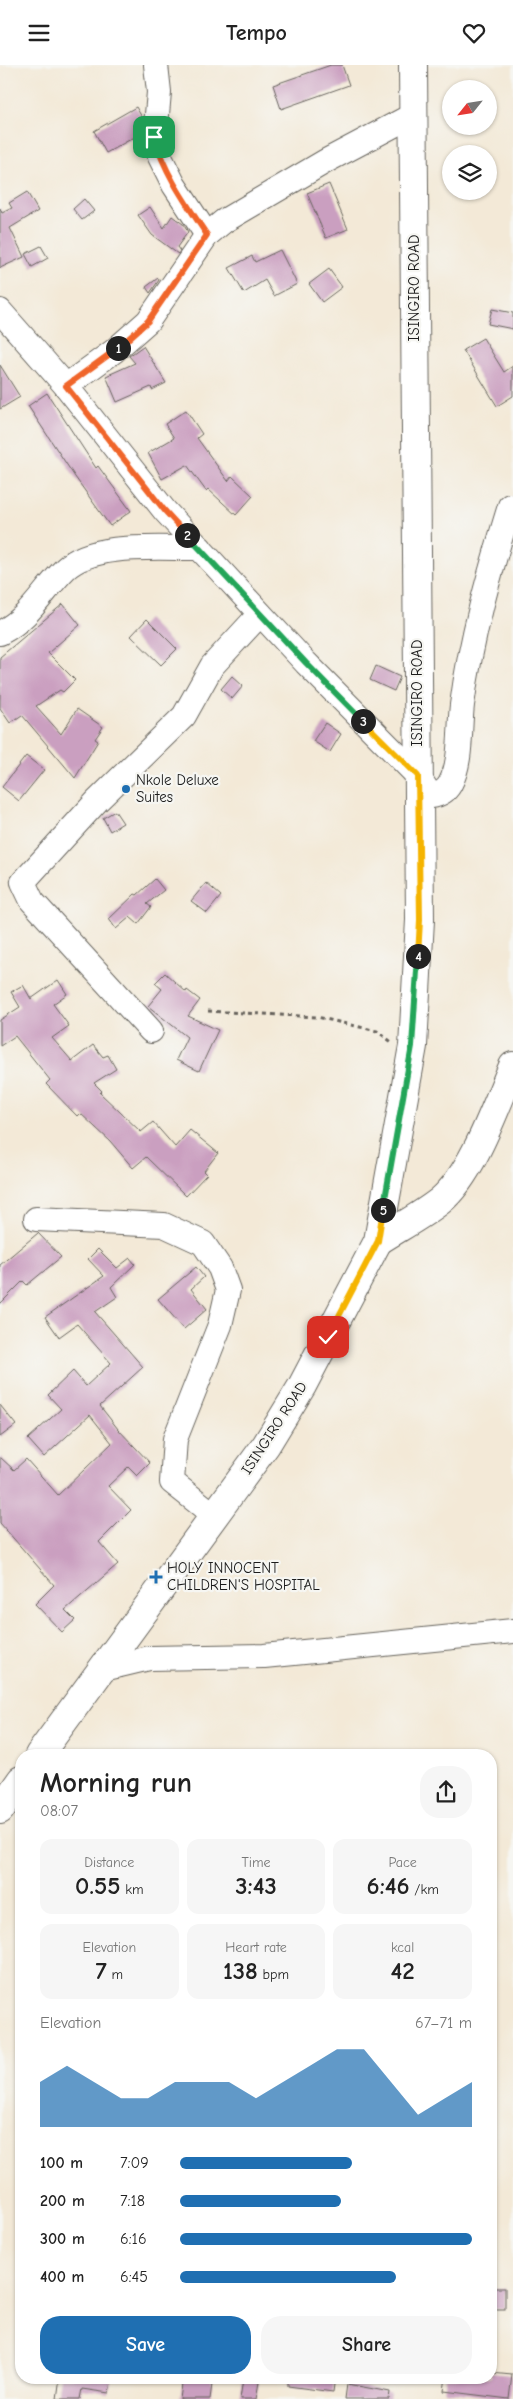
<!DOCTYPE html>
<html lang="en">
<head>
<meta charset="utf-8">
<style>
  :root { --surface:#fff; --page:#f6f6f6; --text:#222; --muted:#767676; --accent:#1f6fb2 }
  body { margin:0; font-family:"Comic Neue",sans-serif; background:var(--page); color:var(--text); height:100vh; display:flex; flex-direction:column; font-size:19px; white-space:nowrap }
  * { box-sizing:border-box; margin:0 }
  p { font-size:16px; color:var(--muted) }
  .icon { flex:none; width:28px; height:28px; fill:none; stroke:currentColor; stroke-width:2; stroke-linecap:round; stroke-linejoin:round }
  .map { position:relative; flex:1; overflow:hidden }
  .drawer { position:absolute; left:15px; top:1684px; width:482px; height:635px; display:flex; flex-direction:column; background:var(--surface); border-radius:20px; box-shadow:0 1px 4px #0004 }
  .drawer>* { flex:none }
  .needle { width:32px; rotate:240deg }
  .buttons { position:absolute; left:442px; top:15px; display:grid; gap:10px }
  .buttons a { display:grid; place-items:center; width:55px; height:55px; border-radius:50%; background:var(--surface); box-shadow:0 1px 4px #0004; font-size:25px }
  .pin { position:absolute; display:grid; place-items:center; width:42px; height:42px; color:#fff; margin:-21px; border-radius:10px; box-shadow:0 2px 8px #0006 }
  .km { position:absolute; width:25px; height:25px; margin:-12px; border-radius:50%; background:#222; color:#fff; font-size:14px; line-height:25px; text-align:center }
  .round { display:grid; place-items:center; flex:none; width:52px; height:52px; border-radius:20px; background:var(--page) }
  .summary { display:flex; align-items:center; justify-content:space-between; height:85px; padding:0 25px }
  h1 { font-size:28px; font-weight:800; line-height:38px }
  .stats { display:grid; grid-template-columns:repeat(3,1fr); gap:8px; height:85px; padding:5px 25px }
  .stats div { display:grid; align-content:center; border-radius:12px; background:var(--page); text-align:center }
  .stats b { font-size:25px; font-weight:800 }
  .stats small { font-size:14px; font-weight:400 }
  .stats p { font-size:14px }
  .chart { height:140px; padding:10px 25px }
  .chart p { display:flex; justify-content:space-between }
  .chart svg { width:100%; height:90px; margin-top:5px; fill:var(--accent); opacity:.7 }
  .primary-button { display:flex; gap:10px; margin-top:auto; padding:10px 25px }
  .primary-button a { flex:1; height:58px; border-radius:20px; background:var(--accent); color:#fff; font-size:20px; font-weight:800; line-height:58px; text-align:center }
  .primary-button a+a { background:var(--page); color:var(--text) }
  ul { padding:0 25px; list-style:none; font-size:16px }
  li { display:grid; grid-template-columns:80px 60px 1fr; align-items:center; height:38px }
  li i { height:12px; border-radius:6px; background:var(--accent) }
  header { display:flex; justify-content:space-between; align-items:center; height:65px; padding:0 25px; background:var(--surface); font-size:22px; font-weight:800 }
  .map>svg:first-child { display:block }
</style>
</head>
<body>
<header><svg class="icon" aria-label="menu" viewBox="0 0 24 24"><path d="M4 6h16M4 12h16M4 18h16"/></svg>Tempo<svg class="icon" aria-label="heart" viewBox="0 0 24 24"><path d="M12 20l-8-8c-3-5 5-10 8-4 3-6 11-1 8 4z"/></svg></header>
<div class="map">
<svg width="513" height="2334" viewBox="0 0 513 2334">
  <rect width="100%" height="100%" fill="#f6f6f2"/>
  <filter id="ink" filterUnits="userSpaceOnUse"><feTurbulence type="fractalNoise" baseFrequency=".02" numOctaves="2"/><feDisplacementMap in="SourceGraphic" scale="10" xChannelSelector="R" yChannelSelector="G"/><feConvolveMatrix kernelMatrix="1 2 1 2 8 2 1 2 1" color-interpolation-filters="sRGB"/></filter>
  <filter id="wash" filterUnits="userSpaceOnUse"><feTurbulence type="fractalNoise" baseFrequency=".0096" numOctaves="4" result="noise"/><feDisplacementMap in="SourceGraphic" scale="20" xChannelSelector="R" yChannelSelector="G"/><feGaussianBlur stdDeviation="1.12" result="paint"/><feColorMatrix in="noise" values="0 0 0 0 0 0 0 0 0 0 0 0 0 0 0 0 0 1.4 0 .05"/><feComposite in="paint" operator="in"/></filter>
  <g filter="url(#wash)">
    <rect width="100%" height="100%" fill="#f3e9d7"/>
    <g id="blocks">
      <!-- building -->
      <g fill="#ca9fc0">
        <path d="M331 0H342L349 20 281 44 273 20Z"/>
        <path d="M136 42 143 54 142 68 106 88 94 66Z"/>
        <path d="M329 119 348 164 326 173 307 128Z"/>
        <path d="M27 127 38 146 10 163 24 192 0 203V143L2 148 12 143 9 138Z"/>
        <path d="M84 134 94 146 82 155 73 144Z"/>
        <path d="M150 142 164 163 172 151 183 159 188 167 177 182 180 186 178 189 152 170 138 150Z"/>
        <path d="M41 181 48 193 32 202 25 189Z"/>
        <path d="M280 185 297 219 274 231 265 215 244 228 229 203 252 191 255 197Z"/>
        <path d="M329 204 342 222 322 237 309 219Z"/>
        <path d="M158 213 159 215 150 228 146 222Z"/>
        <path d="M492 244 513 248V264L488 259Z"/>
        <path d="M483 273 504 307 513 301V331L497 341 463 285Z"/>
        <path d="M143 281 166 318 152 325 151 322 117 337 106 311 135 298 129 291Z"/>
        <path d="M0 300 20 332 0 344Z"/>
        <path d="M47 328 96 403 98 401 131 446 110 461 75 412 28 341Z"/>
        <path d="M186 345 202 369 197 373 228 416 232 411 253 431 236 450 208 424 206 426 187 400 162 414 148 388 174 373 165 359Z"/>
        <path d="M63 539 80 560 48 588 75 615 63 627 60 625 36 641 61 669 77 644 103 662 95 674 98 676 75 713 22 650 10 658 0 643V592Z"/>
        <path d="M147 554 177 584 161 600 131 571Z"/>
        <path d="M376 601 400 612 394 626 370 615Z"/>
        <path d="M232 611 243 621 232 634 221 624Z"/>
        <path d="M325 658 341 669 330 687 313 676Z"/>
        <path d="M26 691 44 705 19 736 2 722Z"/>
        <path d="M115 746 123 758 110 766 103 753Z"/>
        <path d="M155 814 164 825 147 839 151 842 138 859 130 852 116 864 109 854 135 829 137 830Z"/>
        <path d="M206 818 221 831 207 848 191 836Z"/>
        <path d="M165 908 186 927 187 925 200 935 188 951 218 965 199 1006 176 995 187 972 148 941 162 924 155 918Z"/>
        <path d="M58 915 67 929 53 939 69 961 52 973 72 996 93 980 103 992 108 990 116 1004 94 1018 102 1026 100 1028 141 1067 153 1057 175 1082 190 1065 218 1088 204 1106 207 1109 186 1131 146 1092 133 1103 110 1076 80 1048 77 1051 46 1019 50 1015 15 971 0 981V955L20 942 11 927 23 920 31 934Z"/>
        <path d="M38 1168 61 1192 27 1220 23 1216 0 1239V1200Z"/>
        <path d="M98 1184 117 1203 130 1193 135 1199 111 1222 117 1232 95 1247 143 1302 100 1341 118 1364 150 1398 137 1411 128 1402 108 1421 131 1445 99 1477 118 1499 65 1545 75 1555 62 1567 35 1539 54 1520 0 1458V1392L14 1405 26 1394 58 1430 112 1378 90 1350 44 1392 28 1374 61 1344 48 1330 73 1306 86 1321 111 1298 77 1259 59 1272 45 1252 104 1211 88 1194Z"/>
        <path d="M196 1202 204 1212 191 1224 207 1244 184 1264 158 1234Z"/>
        <path d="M0 1340 16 1360 0 1372Z"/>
        <rect x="491" y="2223" width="14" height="21"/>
        <path d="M491 2308 512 2310 509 2334 444 2326 446 2312H491Z"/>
        <path d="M60 2312H112L109 2328 82 2324 80 2334H57Z"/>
        <path d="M183 2312H213L210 2334H180Z"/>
        <path d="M288 2312H335L333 2327 288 2321Z"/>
        <path d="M243 2314 259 2317 256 2334H240Z"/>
        <path d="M347 2319 390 2327 389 2334H345Z"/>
      </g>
    </g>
  </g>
  <g filter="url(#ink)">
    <use href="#blocks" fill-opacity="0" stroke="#67645d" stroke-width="1"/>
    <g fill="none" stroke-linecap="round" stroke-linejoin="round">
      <defs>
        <g id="minor">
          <path d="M156 0 159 27 155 72 160 92 174 120 207 170"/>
          <path d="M0 246 66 321 165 446 306 598 418 711 431 731C439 730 446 726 450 719 462 697 459 665 462 640 471 572 490 506 510 441"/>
          <path d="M66 321 114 286 148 256 207 170 224 156 326 96 413 50"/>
          <path d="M0 568C32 551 41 528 65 504 94 476 163 484 200 483"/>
          <path d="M151 966 32 836 23 817 97 736 184 651 212 601 260 549"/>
          <path d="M36 1154 164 1160 203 1178 220 1203 228 1225 220 1260 175 1374 172 1417 215 1451"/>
          <path d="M103 1604 149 1593 264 1591 513 1566"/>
        </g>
        <g id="major">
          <path d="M378 1176C398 1163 421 1151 440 1136 473 1109 496 1040 513 1001"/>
          <path d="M39 1690 266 1380 302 1321 378 1176 413 981 420 855 413 0"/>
          <path d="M0 1745 21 1715"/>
        </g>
      </defs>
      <!-- minor casing -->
      <use href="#minor" stroke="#67645d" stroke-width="26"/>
      <!-- major casing -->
      <use href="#major" stroke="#67645d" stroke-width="30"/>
      <!-- path -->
      <path stroke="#67645d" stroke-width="3" stroke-dasharray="4 4" stroke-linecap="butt" d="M208 946 317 952 377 966 393 978"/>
      <!-- minor -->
      <use href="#minor" stroke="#fff" stroke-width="24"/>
      <!-- major -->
      <use href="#major" stroke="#fff" stroke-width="28"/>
    </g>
  </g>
  <g fill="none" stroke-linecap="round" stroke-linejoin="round" filter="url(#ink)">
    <defs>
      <path id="split-1" d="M118 283 148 256 207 170C186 138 165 109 154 72"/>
      <path id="split-2" d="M118 283 66 321 165 446 187 470"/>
      <path id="split-3" d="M187 470 306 598 363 656"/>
      <path id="split-4" d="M363 656 418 711 420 855 418 891"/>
      <path id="split-5" d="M383 1145 412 981 418 891"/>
      <path id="split-6" d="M328 1272 378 1176 383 1145"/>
    </defs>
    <!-- split-1 casing -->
    <use href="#split-1" stroke="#fff" stroke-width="10"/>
    <!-- split-2 casing -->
    <use href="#split-2" stroke="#fff" stroke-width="10"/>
    <!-- split-3 casing -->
    <use href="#split-3" stroke="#fff" stroke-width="10"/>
    <!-- split-4 casing -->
    <use href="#split-4" stroke="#fff" stroke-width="10"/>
    <!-- split-5 casing -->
    <use href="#split-5" stroke="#fff" stroke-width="10"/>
    <!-- split-6 casing -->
    <use href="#split-6" stroke="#fff" stroke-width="10"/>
    <!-- split-1 -->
    <use href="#split-1" stroke="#f0652b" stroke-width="6"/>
    <!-- split-2 -->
    <use href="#split-2" stroke="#f0652b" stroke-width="6"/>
    <!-- split-3 -->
    <use href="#split-3" stroke="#22a559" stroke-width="6"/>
    <!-- split-4 -->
    <use href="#split-4" stroke="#f5b400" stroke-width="6"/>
    <!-- split-5 -->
    <use href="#split-5" stroke="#22a559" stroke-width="6"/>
    <!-- split-6 -->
    <use href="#split-6" stroke="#f5b400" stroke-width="6"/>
  </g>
  <!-- markers -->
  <g fill="#1f6fb2" stroke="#f6f6f2" stroke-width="2">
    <circle cx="126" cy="724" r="5"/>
    <path d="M153.5 1504.5h5v5h5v5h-5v5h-5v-5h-5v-5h5z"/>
  </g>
  <g text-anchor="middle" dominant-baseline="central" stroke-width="4.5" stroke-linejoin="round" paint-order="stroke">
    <!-- street labels -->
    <g font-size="15" fill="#1c1c1c" stroke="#f6f6f2">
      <text transform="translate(414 223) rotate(-90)">ISINGIRO ROAD</text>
      <text transform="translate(417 628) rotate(-90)">ISINGIRO ROAD</text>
      <text transform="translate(274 1363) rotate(-57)">ISINGIRO ROAD</text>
    </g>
    <!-- poi labels -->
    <g font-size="15" fill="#1c1c1c" stroke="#f6f6f2" text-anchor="start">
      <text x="136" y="715">Nkole Deluxe<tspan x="136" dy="17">Suites</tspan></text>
      <text x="167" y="1503">HOLY INNOCENT<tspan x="167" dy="17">CHILDREN'S HOSPITAL</tspan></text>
    </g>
  </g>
</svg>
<div class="buttons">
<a><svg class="needle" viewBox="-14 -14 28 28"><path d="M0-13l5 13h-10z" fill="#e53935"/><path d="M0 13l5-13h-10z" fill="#767676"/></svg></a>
<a><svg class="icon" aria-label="layers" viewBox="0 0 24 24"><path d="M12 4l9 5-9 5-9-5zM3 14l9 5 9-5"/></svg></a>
</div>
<div class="pin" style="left:154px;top:72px;background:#1e9e55"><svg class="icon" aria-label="arrive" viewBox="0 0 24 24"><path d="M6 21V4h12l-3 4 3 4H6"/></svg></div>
<div class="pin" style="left:328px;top:1272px;background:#d93025"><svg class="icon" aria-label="check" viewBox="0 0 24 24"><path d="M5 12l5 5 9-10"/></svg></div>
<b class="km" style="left:118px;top:283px">1</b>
<b class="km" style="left:187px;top:470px">2</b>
<b class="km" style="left:363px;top:656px">3</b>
<b class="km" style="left:418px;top:891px">4</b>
<b class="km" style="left:383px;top:1145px">5</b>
<section class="drawer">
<div class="summary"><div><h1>Morning run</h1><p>08:07</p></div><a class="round"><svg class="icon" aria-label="share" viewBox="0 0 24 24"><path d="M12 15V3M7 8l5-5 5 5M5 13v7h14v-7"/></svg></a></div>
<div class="stats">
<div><p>Distance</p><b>0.55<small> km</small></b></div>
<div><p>Time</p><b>3:43</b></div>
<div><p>Pace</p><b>6:46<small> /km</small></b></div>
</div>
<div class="stats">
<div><p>Elevation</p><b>7<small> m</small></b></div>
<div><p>Heart rate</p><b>138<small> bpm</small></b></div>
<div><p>kcal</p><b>42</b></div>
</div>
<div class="chart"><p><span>Elevation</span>67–71 m</p>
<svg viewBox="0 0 160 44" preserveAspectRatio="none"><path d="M0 44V22L10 14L20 22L30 30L40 30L50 22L60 22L70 22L80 30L90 22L100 14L110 6L120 6L130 22L140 38L150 30L160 22V44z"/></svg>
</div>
<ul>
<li><b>100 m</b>7:09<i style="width:59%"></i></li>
<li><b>200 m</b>7:18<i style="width:55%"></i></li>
<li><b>300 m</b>6:16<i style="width:100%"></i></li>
<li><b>400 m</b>6:45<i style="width:74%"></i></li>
</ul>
<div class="primary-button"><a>Save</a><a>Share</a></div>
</section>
</div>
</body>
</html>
